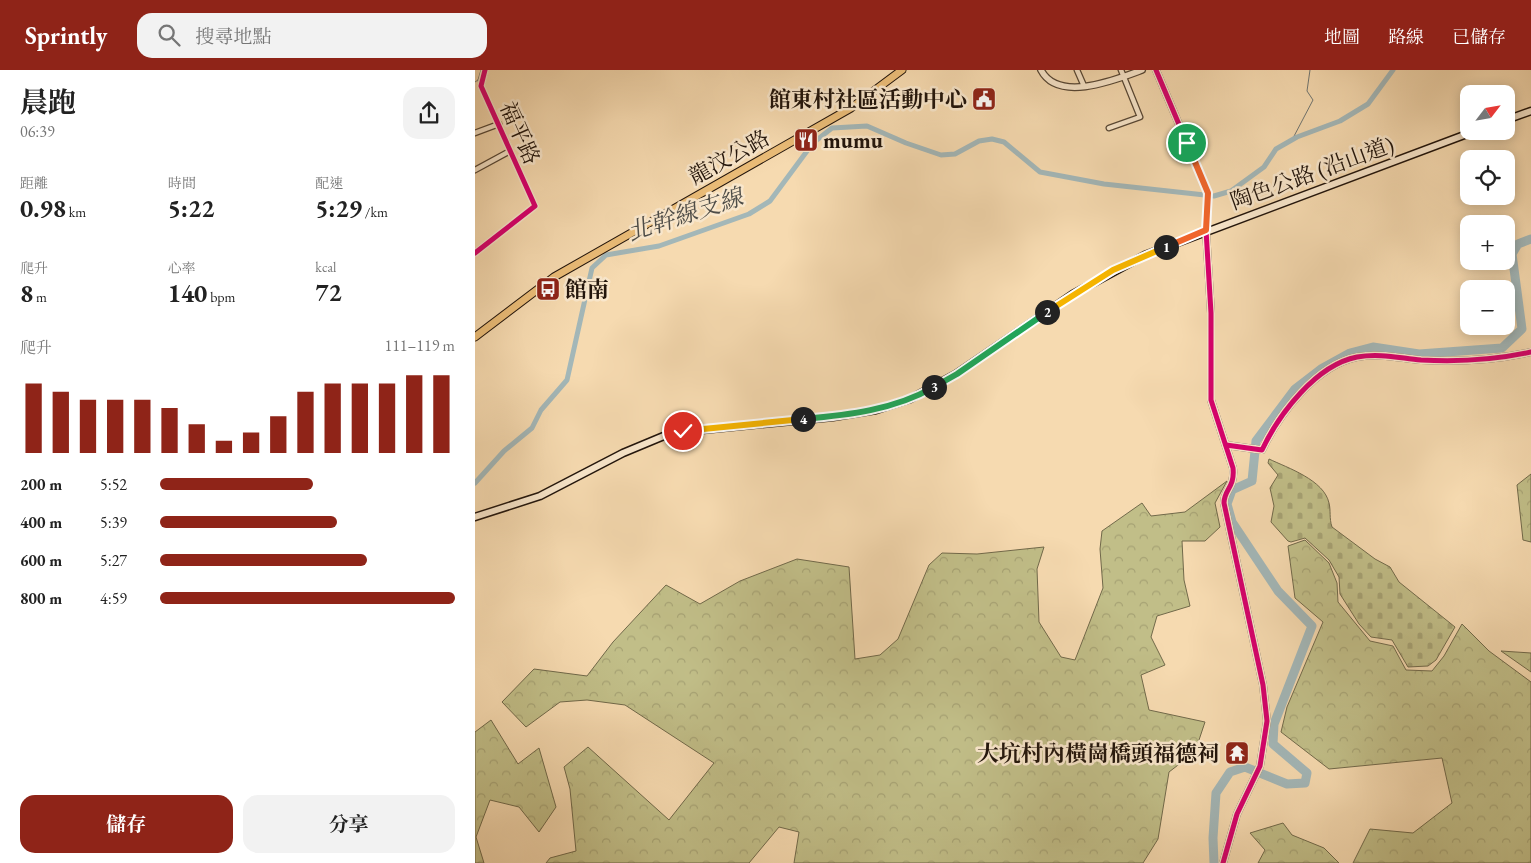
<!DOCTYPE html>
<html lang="zh-TW">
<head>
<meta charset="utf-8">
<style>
  :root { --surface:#fff; --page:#f2f2f2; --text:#222; --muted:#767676; --accent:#8f2418 }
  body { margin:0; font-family:"EB Garamond","Noto Serif TC",serif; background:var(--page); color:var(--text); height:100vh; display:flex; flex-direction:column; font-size:19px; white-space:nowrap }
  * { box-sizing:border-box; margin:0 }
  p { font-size:16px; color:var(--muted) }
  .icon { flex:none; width:28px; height:28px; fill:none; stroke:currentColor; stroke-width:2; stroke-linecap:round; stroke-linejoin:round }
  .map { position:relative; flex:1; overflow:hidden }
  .panel { display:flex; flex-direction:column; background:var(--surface); width:475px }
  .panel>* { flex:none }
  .needle { width:32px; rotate:59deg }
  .buttons { position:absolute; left:985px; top:15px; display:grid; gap:10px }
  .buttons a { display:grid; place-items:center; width:55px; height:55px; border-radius:10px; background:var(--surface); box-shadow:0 2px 12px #0003; font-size:25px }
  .pin { position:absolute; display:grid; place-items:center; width:42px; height:42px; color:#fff; margin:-21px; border:2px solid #fff; border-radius:50%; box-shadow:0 1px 5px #0007 }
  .km { position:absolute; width:25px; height:25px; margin:-12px; border-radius:50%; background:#222; color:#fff; font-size:14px; line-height:25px; text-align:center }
  .round { display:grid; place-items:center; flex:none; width:52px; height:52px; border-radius:15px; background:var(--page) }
  .summary { display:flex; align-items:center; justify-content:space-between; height:85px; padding:0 20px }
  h1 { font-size:28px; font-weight:700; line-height:38px }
  .metrics { display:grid; grid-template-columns:repeat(3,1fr); gap:8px; height:85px; padding:5px 20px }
  .metrics div { display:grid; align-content:center }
  .metrics b { font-size:25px; font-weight:700 }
  .metrics small { font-size:14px; font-weight:400 }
  .metrics p { font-size:14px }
  .chart { height:140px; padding:10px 20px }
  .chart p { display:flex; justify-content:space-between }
  .chart svg { width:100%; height:90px; margin-top:5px; stroke:var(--accent); stroke-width:6 }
  .cta { display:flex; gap:10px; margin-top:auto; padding:10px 20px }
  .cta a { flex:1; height:58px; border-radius:15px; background:var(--accent); color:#fff; font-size:20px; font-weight:700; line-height:58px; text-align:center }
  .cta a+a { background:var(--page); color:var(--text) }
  ul { padding:0 20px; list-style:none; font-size:16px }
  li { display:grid; grid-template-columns:80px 60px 1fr; align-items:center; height:38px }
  li i { height:12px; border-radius:6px; background:var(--accent) }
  header { display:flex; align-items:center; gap:30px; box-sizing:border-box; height:70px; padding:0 25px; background:var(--accent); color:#fff }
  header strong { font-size:24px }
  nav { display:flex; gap:28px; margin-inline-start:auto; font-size:18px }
  .search { width:350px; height:45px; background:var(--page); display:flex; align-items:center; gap:12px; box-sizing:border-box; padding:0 18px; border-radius:15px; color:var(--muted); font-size:19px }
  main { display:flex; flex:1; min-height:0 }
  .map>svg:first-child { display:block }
</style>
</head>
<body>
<header>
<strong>Sprintly</strong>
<div class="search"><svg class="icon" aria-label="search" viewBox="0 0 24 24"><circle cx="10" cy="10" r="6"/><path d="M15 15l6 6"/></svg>搜尋地點</div>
<nav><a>地圖</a><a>路線</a><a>已儲存</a></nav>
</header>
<main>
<section class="panel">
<div class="summary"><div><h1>晨跑</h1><p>06:39</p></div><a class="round"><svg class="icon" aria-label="share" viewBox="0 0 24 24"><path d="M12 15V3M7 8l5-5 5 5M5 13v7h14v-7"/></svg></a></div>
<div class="metrics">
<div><p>距離</p><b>0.98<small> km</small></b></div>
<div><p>時間</p><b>5:22</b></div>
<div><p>配速</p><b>5:29<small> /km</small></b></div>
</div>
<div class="metrics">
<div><p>爬升</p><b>8<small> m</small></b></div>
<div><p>心率</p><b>140<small> bpm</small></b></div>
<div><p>kcal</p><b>72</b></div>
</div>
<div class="chart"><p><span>爬升</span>111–119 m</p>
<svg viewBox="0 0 160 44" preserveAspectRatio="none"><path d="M5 44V10M15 44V14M25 44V18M35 44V18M45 44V18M55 44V22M65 44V30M75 44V38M85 44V34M95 44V26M105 44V14M115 44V10M125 44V10M135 44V10M145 44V6M155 44V6"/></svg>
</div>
<ul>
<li><b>200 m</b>5:52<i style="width:52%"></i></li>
<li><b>400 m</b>5:39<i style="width:60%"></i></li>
<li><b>600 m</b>5:27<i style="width:70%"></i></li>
<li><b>800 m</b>4:59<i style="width:100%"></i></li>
</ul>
<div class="cta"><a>儲存</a><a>分享</a></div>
</section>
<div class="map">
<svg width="1056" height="793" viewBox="0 0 1056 793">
  <defs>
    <pattern id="forest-crowns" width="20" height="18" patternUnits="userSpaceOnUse" patternTransform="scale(1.25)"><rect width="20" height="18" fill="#c1be88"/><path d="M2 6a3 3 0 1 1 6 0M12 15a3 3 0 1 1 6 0" fill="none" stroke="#a6a274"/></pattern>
    <pattern id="cemetery-stones" width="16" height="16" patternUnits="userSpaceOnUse" patternTransform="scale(1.25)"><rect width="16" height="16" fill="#c1be88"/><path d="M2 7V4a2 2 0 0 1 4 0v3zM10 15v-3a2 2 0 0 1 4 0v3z" fill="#a6a274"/></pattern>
  </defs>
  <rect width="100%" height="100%" fill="#f6dab0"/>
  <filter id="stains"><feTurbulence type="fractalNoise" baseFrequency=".004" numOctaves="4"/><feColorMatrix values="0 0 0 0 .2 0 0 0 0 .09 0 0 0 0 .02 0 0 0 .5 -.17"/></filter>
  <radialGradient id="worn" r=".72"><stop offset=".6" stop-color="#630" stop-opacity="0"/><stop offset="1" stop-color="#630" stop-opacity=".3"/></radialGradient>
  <!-- forest -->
  <g fill="url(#forest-crowns)" stroke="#71694a">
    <path d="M1056 404V472L1048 470 1042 415Z"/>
    <path d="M752 411 740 433 745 457 730 471H707L709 510 715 536 682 546 676 567 690 595 666 605 674 640 730 652 720 682 694 702 683 769 668 793H319L324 762 304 757 274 793H71L75 788 101 781 95 719 89 697 113 677 194 750 239 693 150 635 112 630 85 632 51 657 27 632 59 599 112 606 138 572 191 515 225 534 265 511 322 489 374 497 380 589 405 585 423 569 454 495 467 483 502 484 569 477 562 499 564 552 586 587 600 590 628 518 625 479 627 461 667 433 676 446 710 442Z"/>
    <path d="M830 470 854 493 862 513 863 532 895 571 918 576 931 600 957 601 969 586 987 554 1014 581 1056 612V793H878L895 759 938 763 977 733 967 688 854 699 806 662 812 637 848 552 820 528 813 476Z"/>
    <path d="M1026 581 1056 583V602Z"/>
    <path d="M16 650 43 694 64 678 81 737 64 762 44 737 15 730 1 767 9 793H0V662Z"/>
    <path d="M808 753 817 765 849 778 864 793H783L790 780 775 763Z"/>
  </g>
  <!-- cemetery -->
  <path fill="url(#cemetery-stones)" stroke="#71694a" d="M794 389C813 398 849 410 854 433 856 441 854 448 857 457L900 489 915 497 924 512 980 557 961 590 953 596 933 597 917 570 896 567 884 554 865 524 864 507 854 490 830 468 816 472 813 471 796 452 799 436 795 418 803 405 793 393Z"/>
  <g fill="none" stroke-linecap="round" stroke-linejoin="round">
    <!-- stream -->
    <g stroke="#6f7673" stroke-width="1">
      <path d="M3 10 4 16"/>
      <path d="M0 12 3 10 6 0"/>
      <path d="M10 29 18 49"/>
      <path d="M817 70 838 30 832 21 835 0"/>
    </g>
    <!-- canal -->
    <path stroke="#a3b7b8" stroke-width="5" d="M0 413 29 381 57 358 66 340 92 310 117 198 131 185 184 176 274 144 295 131 338 73 357 58 392 56 431 73 466 85 480 84 504 71 517 69 529 72 565 102 629 114 739 126 756 121 789 97 801 79 822 67 865 51 893 34 918 0"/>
    <!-- river -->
    <path stroke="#a3b7b8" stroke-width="9" d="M739 793 738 768 741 723 755 702 770 697 812 714 830 713 832 703 798 674 799 654 837 556 803 521 757 452 752 434 757 420 777 411 781 371 820 319 846 299 875 283 898 277 944 284 1027 278 1047 259 1037 184 1043 174 1056 169"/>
    <defs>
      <g id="minor">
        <path d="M602 0 609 16"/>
        <path d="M634 58 665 47 646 0"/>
        <path d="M0 63 24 54"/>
        <path d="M0 100 35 81"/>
        <path d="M0 183 60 136 6 16 10 0"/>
      </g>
      <g id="tertiary">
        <path d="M566 0C583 33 640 10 667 0"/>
        <path d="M681 0 733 123 731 160 736 243V330L758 398C760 418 749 419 749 433L788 615 792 651 785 696 762 744 748 793"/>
        <path d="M751 375 787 380C804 344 841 295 882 287 905 283 924 288 946 290 983 292 1020 290 1056 282"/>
      </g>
      <g id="secondary">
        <path d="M1031 50 1056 41"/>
        <path d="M0 447 65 426 148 383 196 363 358 347 401 340 435 329 481 304 598 224 670 185 1000 61"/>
      </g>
      <path id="primary" d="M0 267 79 207 376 38 427 0"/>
    </defs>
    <!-- minor casing -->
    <use href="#minor" stroke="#564634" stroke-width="7"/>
    <!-- tertiary casing -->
    <use href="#tertiary" stroke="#564634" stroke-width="8"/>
    <!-- secondary casing -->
    <use href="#secondary" stroke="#21140b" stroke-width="9"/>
    <!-- primary casing -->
    <use href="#primary" stroke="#21140b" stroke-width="9"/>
    <!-- minor -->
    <use href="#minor" stroke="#f9e7cc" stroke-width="4.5"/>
    <!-- tertiary -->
    <use href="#tertiary" stroke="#f9e7cc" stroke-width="5.5"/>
    <!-- secondary -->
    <use href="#secondary" stroke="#f9e7cc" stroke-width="6"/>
    <!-- primary -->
    <use href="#primary" stroke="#ebbd78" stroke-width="7"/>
    <defs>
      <g id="cycleway">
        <path d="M681 0 733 123 731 160 736 243V330L758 398C760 418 749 419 749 433L788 615 792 651 785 696 762 744 748 793"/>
        <path d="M0 183 60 136 6 16 10 0"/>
        <path d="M751 375 787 380C804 344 841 295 882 287 905 283 924 288 946 290 983 292 1020 290 1056 282"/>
      </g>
    </defs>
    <!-- cycleway casing -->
    <use href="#cycleway" stroke="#f9e7cc" stroke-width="8"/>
    <!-- cycleway -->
    <use href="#cycleway" stroke="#d6006c" stroke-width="5"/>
  </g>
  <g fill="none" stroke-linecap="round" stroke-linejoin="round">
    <defs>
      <path id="split-1" d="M691 177 731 160 733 123 712 73"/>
      <path id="split-2" d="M572 242 638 200 691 177"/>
      <path id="split-3" d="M459 317 482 304 572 242"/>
      <path id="split-4" d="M328 349C373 345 419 340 459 317"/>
      <path id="split-5" d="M208 361 328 349"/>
    </defs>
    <!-- split-1 casing -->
    <use href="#split-1" stroke="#fff" stroke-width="10"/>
    <!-- split-2 casing -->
    <use href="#split-2" stroke="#fff" stroke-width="10"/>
    <!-- split-3 casing -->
    <use href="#split-3" stroke="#fff" stroke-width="10"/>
    <!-- split-4 casing -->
    <use href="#split-4" stroke="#fff" stroke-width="10"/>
    <!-- split-5 casing -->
    <use href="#split-5" stroke="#fff" stroke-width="10"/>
    <!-- split-1 -->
    <use href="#split-1" stroke="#f0652b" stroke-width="6"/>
    <!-- split-2 -->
    <use href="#split-2" stroke="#f5b400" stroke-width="6"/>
    <!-- split-3 -->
    <use href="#split-3" stroke="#22a559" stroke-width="6"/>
    <!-- split-4 -->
    <use href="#split-4" stroke="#22a559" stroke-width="6"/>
    <!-- split-5 -->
    <use href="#split-5" stroke="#f5b400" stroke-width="6"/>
  </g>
  <!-- icons -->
  <defs>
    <symbol id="civic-square" viewBox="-11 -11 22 22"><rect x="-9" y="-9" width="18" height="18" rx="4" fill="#8f2418" stroke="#f9e7cc"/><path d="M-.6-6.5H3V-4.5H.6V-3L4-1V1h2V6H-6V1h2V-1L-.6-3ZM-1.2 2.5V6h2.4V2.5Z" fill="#fff"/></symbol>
    <symbol id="restaurant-square" viewBox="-11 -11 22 22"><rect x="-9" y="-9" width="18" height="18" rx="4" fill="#8f2418" stroke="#f9e7cc"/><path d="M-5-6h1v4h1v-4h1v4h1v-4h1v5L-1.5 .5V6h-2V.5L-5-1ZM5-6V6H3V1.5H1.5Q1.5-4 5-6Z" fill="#fff"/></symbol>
    <symbol id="bus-square" viewBox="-11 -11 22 22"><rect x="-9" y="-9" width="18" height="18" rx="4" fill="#8f2418" stroke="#f9e7cc"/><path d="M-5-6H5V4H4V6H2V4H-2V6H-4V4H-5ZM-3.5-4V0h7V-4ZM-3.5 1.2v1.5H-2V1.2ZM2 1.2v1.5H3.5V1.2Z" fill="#fff"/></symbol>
    <symbol id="temple-square" viewBox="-11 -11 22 22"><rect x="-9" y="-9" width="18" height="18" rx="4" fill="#8f2418" stroke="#f9e7cc"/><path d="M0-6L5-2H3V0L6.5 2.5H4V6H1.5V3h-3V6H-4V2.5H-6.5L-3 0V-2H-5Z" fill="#fff"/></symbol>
  </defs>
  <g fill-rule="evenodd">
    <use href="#civic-square" x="495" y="15" width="28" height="28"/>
    <use href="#restaurant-square" x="317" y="56" width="28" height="28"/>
    <use href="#bus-square" x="59" y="205" width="28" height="28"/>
    <use href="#temple-square" x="748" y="669" width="28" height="28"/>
  </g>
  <g text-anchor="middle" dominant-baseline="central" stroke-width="5" stroke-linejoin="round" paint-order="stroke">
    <!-- poi labels -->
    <g font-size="22" font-weight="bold" fill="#21140b" stroke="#f9e7cc" text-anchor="end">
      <text x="492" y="29">館東村社區活動中心</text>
      <text x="348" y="70" text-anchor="start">mumu</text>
      <text x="90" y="219" text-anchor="start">館南</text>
      <text x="744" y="683">大坑村內橫崗橋頭福德祠</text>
    </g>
    <!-- street labels -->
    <g font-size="22" fill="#21140b" stroke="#f9e7cc">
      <text transform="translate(45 63) rotate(66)">福平路</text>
      <text transform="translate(254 87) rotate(-29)">龍汶公路</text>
      <text transform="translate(837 103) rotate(-20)">陶色公路 (沿山道)</text>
    </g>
    <!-- water labels -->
    <g font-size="24" font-style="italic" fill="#4e4d48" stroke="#f9e7cc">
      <text transform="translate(210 144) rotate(-18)">北幹線支線</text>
    </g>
  </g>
  <rect width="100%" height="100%" filter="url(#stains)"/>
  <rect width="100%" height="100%" fill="url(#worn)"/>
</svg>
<div class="buttons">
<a><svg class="needle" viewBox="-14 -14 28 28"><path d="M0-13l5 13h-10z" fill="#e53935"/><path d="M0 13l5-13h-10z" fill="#767676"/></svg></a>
<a><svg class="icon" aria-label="locate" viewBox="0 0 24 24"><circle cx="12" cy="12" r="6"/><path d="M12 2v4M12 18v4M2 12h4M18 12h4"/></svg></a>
<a>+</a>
<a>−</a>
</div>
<div class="pin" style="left:712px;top:73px;background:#1e9e55"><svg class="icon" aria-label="arrive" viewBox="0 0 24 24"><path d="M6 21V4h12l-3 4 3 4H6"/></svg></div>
<div class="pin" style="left:208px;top:361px;background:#d93025"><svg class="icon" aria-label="check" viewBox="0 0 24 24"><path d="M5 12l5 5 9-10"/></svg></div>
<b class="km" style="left:691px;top:177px">1</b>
<b class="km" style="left:572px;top:242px">2</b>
<b class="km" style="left:459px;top:317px">3</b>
<b class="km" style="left:328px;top:349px">4</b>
</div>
</main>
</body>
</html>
